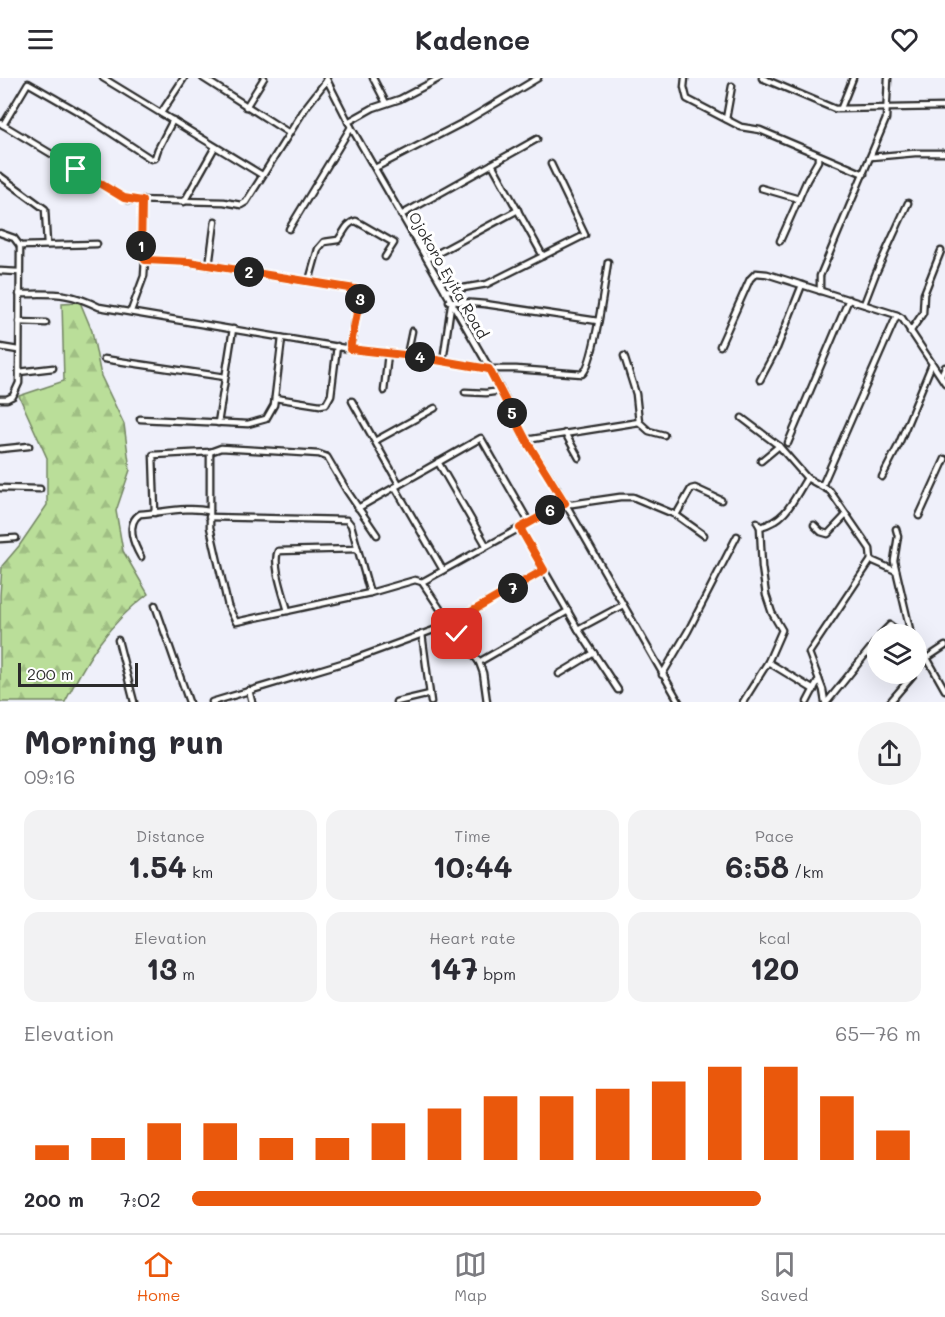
<!DOCTYPE html>
<html lang="en">
<head>
<meta charset="utf-8">
<style>
  :root { --surface:#fff; --page:#f2f2f3; --text:#2b2b33; --muted:#7c7c81; --line:#e1e1e2; --accent:#ea580c }
  body { margin:0; font-family:Mali,sans-serif; background:var(--page); color:var(--text); height:100vh; display:flex; flex-direction:column; font-size:22px; white-space:nowrap }
  * { box-sizing:border-box; margin:0 }
  p { font-size:20px; color:var(--muted) }
  .icon { flex:none; width:33px; height:33px; fill:none; stroke:currentColor; stroke-width:2; stroke-linecap:round; stroke-linejoin:round }
  .map { position:relative; height:624px; overflow:hidden }
  .sheet { display:flex; flex-direction:column; background:var(--surface); flex:1 }
  .sheet>* { flex:none }
  .tools { position:absolute; left:867px; top:546px; display:grid; gap:12px }
  .tools a { display:grid; place-items:center; width:60px; height:60px; border-radius:50%; background:var(--surface); box-shadow:0 6px 24px #0002; font-size:30px }
  .scale { position:absolute; left:18px; bottom:15px; width:120px; box-sizing:border-box; padding-left:6px; border:3px solid #2b2b2b; border-top:0; font-size:16px; line-height:21px; white-space:nowrap; color:#2b2b2b; -webkit-text-stroke:4px #fff; paint-order:stroke }
  .pin { position:absolute; display:grid; place-items:center; width:51px; height:51px; color:#fff; margin:-26px; border-radius:12px; box-shadow:0 3px 9px #0006 }
  .km { position:absolute; width:30px; height:30px; margin:-15px; border-radius:50%; background:#222; color:#fff; font-size:16px; line-height:30px; text-align:center }
  .round { display:grid; place-items:center; flex:none; width:63px; height:63px; border-radius:32px; background:var(--page) }
  .summary { display:flex; align-items:center; justify-content:space-between; height:102px; padding:0 24px }
  h1 { font-size:33px; font-weight:700; line-height:45px }
  .stats { display:grid; grid-template-columns:repeat(3,1fr); gap:9px; height:102px; padding:6px 24px }
  .stats div { display:grid; align-content:center; border-radius:15px; background:var(--page); text-align:center }
  .stats b { font-size:30px; font-weight:700 }
  .stats small { font-size:16px; font-weight:400 }
  .stats p { font-size:16px }
  .chart { height:168px; padding:12px 24px }
  .chart p { display:flex; justify-content:space-between }
  .chart svg { width:100%; height:108px; margin-top:6px; stroke:var(--accent); stroke-width:6 }
  ul { padding:0 24px; list-style:none; font-size:20px }
  li { display:grid; grid-template-columns:96px 72px 1fr; align-items:center; height:45px }
  li i { height:15px; border-radius:8px; background:var(--accent) }
  header { display:flex; justify-content:space-between; align-items:center; height:78px; padding:0 24px; background:var(--surface); font-size:27px; font-weight:700 }
  .tab-bar { display:flex; justify-content:space-around; align-items:center; height:84px; border-top:2px solid var(--line); background:var(--surface); font-size:16px; color:var(--muted) }
  .tab-bar a { display:grid; justify-items:center; gap:3px }
  .tab-bar .on { color:var(--accent) }
  .map>svg:first-child { display:block }
</style>
</head>
<body>
<header><svg class="icon" aria-label="menu" viewBox="0 0 24 24"><path d="M4 6h16M4 12h16M4 18h16"/></svg>Kadence<svg class="icon" aria-label="heart" viewBox="0 0 24 24"><path d="M12 20l-8-8c-3-5 5-10 8-4 3-6 11-1 8 4z"/></svg></header>
<div class="map">
<svg width="945" height="624" viewBox="0 0 945 624">
  <defs>
    <pattern id="forest-firs" width="22" height="20" patternUnits="userSpaceOnUse" patternTransform="scale(1.5)"><rect width="22" height="20" fill="#bade99"/><path d="M5 1l3.5 6h-7zM16 11l3.5 6h-7z" fill="#a0bf84"/></pattern>
  </defs>
  <rect width="100%" height="100%" fill="#eff0fa"/>
  <filter id="ink" filterUnits="userSpaceOnUse"><feTurbulence type="fractalNoise" baseFrequency=".0167" numOctaves="2"/><feDisplacementMap in="SourceGraphic" scale="12" xChannelSelector="R" yChannelSelector="G"/><feConvolveMatrix kernelMatrix="1 2 1 2 8 2 1 2 1" color-interpolation-filters="sRGB"/></filter>
  <g filter="url(#ink)">
    <!-- forest -->
    <path fill="url(#forest-firs)" stroke="#728462" stroke-width="1.5" d="M80 224 92 253 101 298 124 346 130 392 116 433 123 473 148 516C107 547 88 579 65 624H0V517L2 488 19 468 47 427V380L19 318 64 303 62 225Z"/>
    <g fill="none" stroke-linecap="round" stroke-linejoin="round">
      <defs>
        <g id="minor">
          <path d="M103 0 262 97"/>
          <path d="M203 0 289 55"/>
          <path d="M326 0 351 49 490 291 526 362 556 409 679 624"/>
          <path d="M373 0 386 25"/>
          <path d="M685 0 684 9 687 21 741 49 760 52 864 96"/>
          <path d="M762 0 835 31 945 29"/>
          <path d="M246 29 264 0"/>
          <path d="M841 30 853 0"/>
          <path d="M161 35 184 0"/>
          <path d="M726 41 732 8"/>
          <path d="M348 44 373 30 400 21 440 0"/>
          <path d="M0 45 128 122 224 124 241 127 246 124 306 29 327 2"/>
          <path d="M3 47 28 5 84 37 151 81 155 80 158 71 173 42"/>
          <path d="M871 79 915 75H945"/>
          <path d="M492 86 543 178"/>
          <path d="M375 90 466 43 538 0"/>
          <path d="M0 98 45 131 47 167"/>
          <path d="M761 110 799 121"/>
          <path d="M142 123 141 176 145 182"/>
          <path d="M184 124 215 69"/>
          <path d="M401 137 537 61"/>
          <path d="M289 151 351 49"/>
          <path d="M0 155 14 160 20 168 97 166"/>
          <path d="M780 163 807 102 818 83V78"/>
          <path d="M427 181 518 132"/>
          <path d="M145 182 189 184 355 211 360 215V219L350 271"/>
          <path d="M209 188 215 143"/>
          <path d="M0 193 19 194"/>
          <path d="M309 203 318 171 324 164 338 162C344 155 346 145 356 143L394 165 385 179"/>
          <path d="M445 213 487 206 585 157 551 86"/>
          <path d="M820 213V198L886 41 888 0"/>
          <path d="M19 216C54 216 67 213 99 229L350 271 413 278 490 291H516L582 296C594 288 605 203 608 184"/>
          <path d="M449 223 485 226 598 243"/>
          <path d="M864 226 876 195 908 125"/>
          <path d="M131 233 144 198 145 182"/>
          <path d="M19 244 46 245"/>
          <path d="M910 254 923 235 924 216 941 173"/>
          <path d="M720 268 750 201 756 195 767 196 897 237 902 240 945 305"/>
          <path d="M0 269 18 272"/>
          <path d="M407 277 412 253"/>
          <path d="M624 278 636 316 639 344 649 353 664 357"/>
          <path d="M104 281 225 299"/>
          <path d="M443 283 451 227"/>
          <path d="M19 294 53 290"/>
          <path d="M941 298 945 289"/>
          <path d="M760 302 777 270 802 207"/>
          <path d="M384 313 388 275"/>
          <path d="M465 314 486 315 501 313"/>
          <path d="M275 320 320 327 326 326 331 317 337 268"/>
          <path d="M0 321H7L13 318 19 305 20 168"/>
          <path d="M352 323 399 406"/>
          <path d="M742 340 779 368 807 400 830 413 870 471 871 482 809 575 823 612 825 624"/>
          <path d="M140 341 248 346 266 341 274 327 282 260"/>
          <path d="M218 345 233 251"/>
          <path d="M565 355 579 380"/>
          <path d="M526 362 639 344"/>
          <path d="M375 363 435 330"/>
          <path d="M788 365 849 221"/>
          <path d="M0 371 29 368"/>
          <path d="M210 374V449L228 528 236 544 370 515 415 502 422 504"/>
          <path d="M761 383 779 368"/>
          <path d="M438 384 486 467"/>
          <path d="M882 399 898 368 932 286"/>
          <path d="M822 408 897 237"/>
          <path d="M395 409 443 492"/>
          <path d="M0 410 40 411"/>
          <path d="M565 425 572 426 620 419H633L676 437 704 457"/>
          <path d="M358 430 481 360 529 444"/>
          <path d="M155 435 153 377 210 374 221 370 319 376 327 379 347 413 377 457"/>
          <path d="M676 437 691 411 695 410 721 422"/>
          <path d="M919 438 945 381"/>
          <path d="M209 439 347 442 351 447 370 515"/>
          <path d="M814 447 821 454 828 456 846 437"/>
          <path d="M760 449C787 442 793 422 807 400"/>
          <path d="M520 450 578 551 618 612"/>
          <path d="M896 451 898 458 894 483 911 556"/>
          <path d="M0 461 16 460"/>
          <path d="M141 479C134 467 125 446 140 436 161 435 187 428 209 433"/>
          <path d="M871 482 896 493"/>
          <path d="M422 504 565 425"/>
          <path d="M422 504 457 556 479 584 483 595 487 624"/>
          <path d="M155 527 189 624"/>
          <path d="M288 533C284 518 272 486 278 473L358 471"/>
          <path d="M578 551 623 527"/>
          <path d="M422 556 431 624"/>
          <path d="M881 556 890 547 902 556"/>
          <path d="M118 562 134 624"/>
          <path d="M916 570 927 580 945 612"/>
          <path d="M479 584 568 533"/>
          <path d="M768 584 814 612"/>
          <path d="M916 592 927 580 945 568"/>
          <path d="M559 596 594 575"/>
          <path d="M662 597 688 553 737 458"/>
          <path d="M249 612 252 624"/>
          <path d="M212 624 349 583 450 546 544 492"/>
          <path d="M396 624 430 616"/>
          <path d="M743 624 768 584 782 552 772 535 766 517 762 489 760 449 757 444"/>
          <path d="M807 624 819 601"/>
          <path d="M827 624 878 561"/>
          <path d="M890 624 914 596"/>
        </g>
      </defs>
      <!-- minor casing -->
      <use href="#minor" stroke="#2b2b2b" stroke-width="9"/>
      <!-- minor -->
      <use href="#minor" stroke="#fff" stroke-width="4.5"/>
    </g>
  </g>
  <g fill="none" stroke-linecap="round" stroke-linejoin="round" filter="url(#ink)">
    <defs>
      <path id="route" d="M76 91 124 120 142 123 141 176 145 182 189 184 355 211 360 215V219L350 271 413 278 489 291 526 362 565 425 520 450 544 492 450 546 457 556"/>
    </defs>
    <!-- route casing -->
    <use href="#route" stroke="#fff" stroke-width="12"/>
    <!-- route -->
    <use href="#route" stroke="#ea580c" stroke-width="8"/>
  </g>
  <g text-anchor="middle" dominant-baseline="central" stroke-width="6" stroke-linejoin="round" paint-order="stroke">
    <!-- street labels -->
    <g font-size="15" fill="#2b2b2b" stroke="#fff">
      <text transform="translate(449 197) rotate(60)">Ojokoro Eyita Road</text>
    </g>
  </g>
</svg>
<div class="tools">
<a><svg class="icon" aria-label="layers" viewBox="0 0 24 24"><path d="M12 4l9 5-9 5-9-5zM3 14l9 5 9-5"/></svg></a>
</div>
<div class="scale">200 m</div>
<div class="pin" style="left:76px;top:91px;background:#1e9e55"><svg class="icon" aria-label="arrive" viewBox="0 0 24 24"><path d="M6 21V4h12l-3 4 3 4H6"/></svg></div>
<div class="pin" style="left:457px;top:556px;background:#d93025"><svg class="icon" aria-label="check" viewBox="0 0 24 24"><path d="M5 12l5 5 9-10"/></svg></div>
<b class="km" style="left:141px;top:168px">1</b>
<b class="km" style="left:249px;top:194px">2</b>
<b class="km" style="left:360px;top:221px">3</b>
<b class="km" style="left:420px;top:279px">4</b>
<b class="km" style="left:512px;top:335px">5</b>
<b class="km" style="left:550px;top:432px">6</b>
<b class="km" style="left:513px;top:510px">7</b>
</div>
<section class="sheet">
<div class="summary"><div><h1>Morning run</h1><p>09:16</p></div><a class="round"><svg class="icon" aria-label="share" viewBox="0 0 24 24"><path d="M12 15V3M7 8l5-5 5 5M5 13v7h14v-7"/></svg></a></div>
<div class="stats">
<div><p>Distance</p><b>1.54<small> km</small></b></div>
<div><p>Time</p><b>10:44</b></div>
<div><p>Pace</p><b>6:58<small> /km</small></b></div>
</div>
<div class="stats">
<div><p>Elevation</p><b>13<small> m</small></b></div>
<div><p>Heart rate</p><b>147<small> bpm</small></b></div>
<div><p>kcal</p><b>120</b></div>
</div>
<div class="chart"><p><span>Elevation</span>65–76 m</p>
<svg viewBox="0 0 160 44" preserveAspectRatio="none"><path d="M5 44V38M15 44V35M25 44V29M35 44V29M45 44V35M55 44V35M65 44V29M75 44V23M85 44V18M95 44V18M105 44V15M115 44V12M125 44V6M135 44V6M145 44V18M155 44V32"/></svg>
</div>
<ul>
<li><b>200 m</b>7:02<i style="width:78%"></i></li>
</ul>
</section>
<nav class="tab-bar">
<a class="on"><svg class="icon" aria-label="home" viewBox="0 0 24 24"><path d="M3 11l9-7 9 7M6 9v11h12V9"/></svg>Home</a>
<a><svg class="icon" aria-label="map" viewBox="0 0 24 24"><path d="M3 6l6-2 6 2 6-2v14l-6 2-6-2-6 2zM9 4v14M15 6v14"/></svg>Map</a>
<a><svg class="icon" aria-label="saved" viewBox="0 0 24 24"><path d="M7 4h10v16l-5-4-5 4z"/></svg>Saved</a>
</nav>
</body>
</html>
